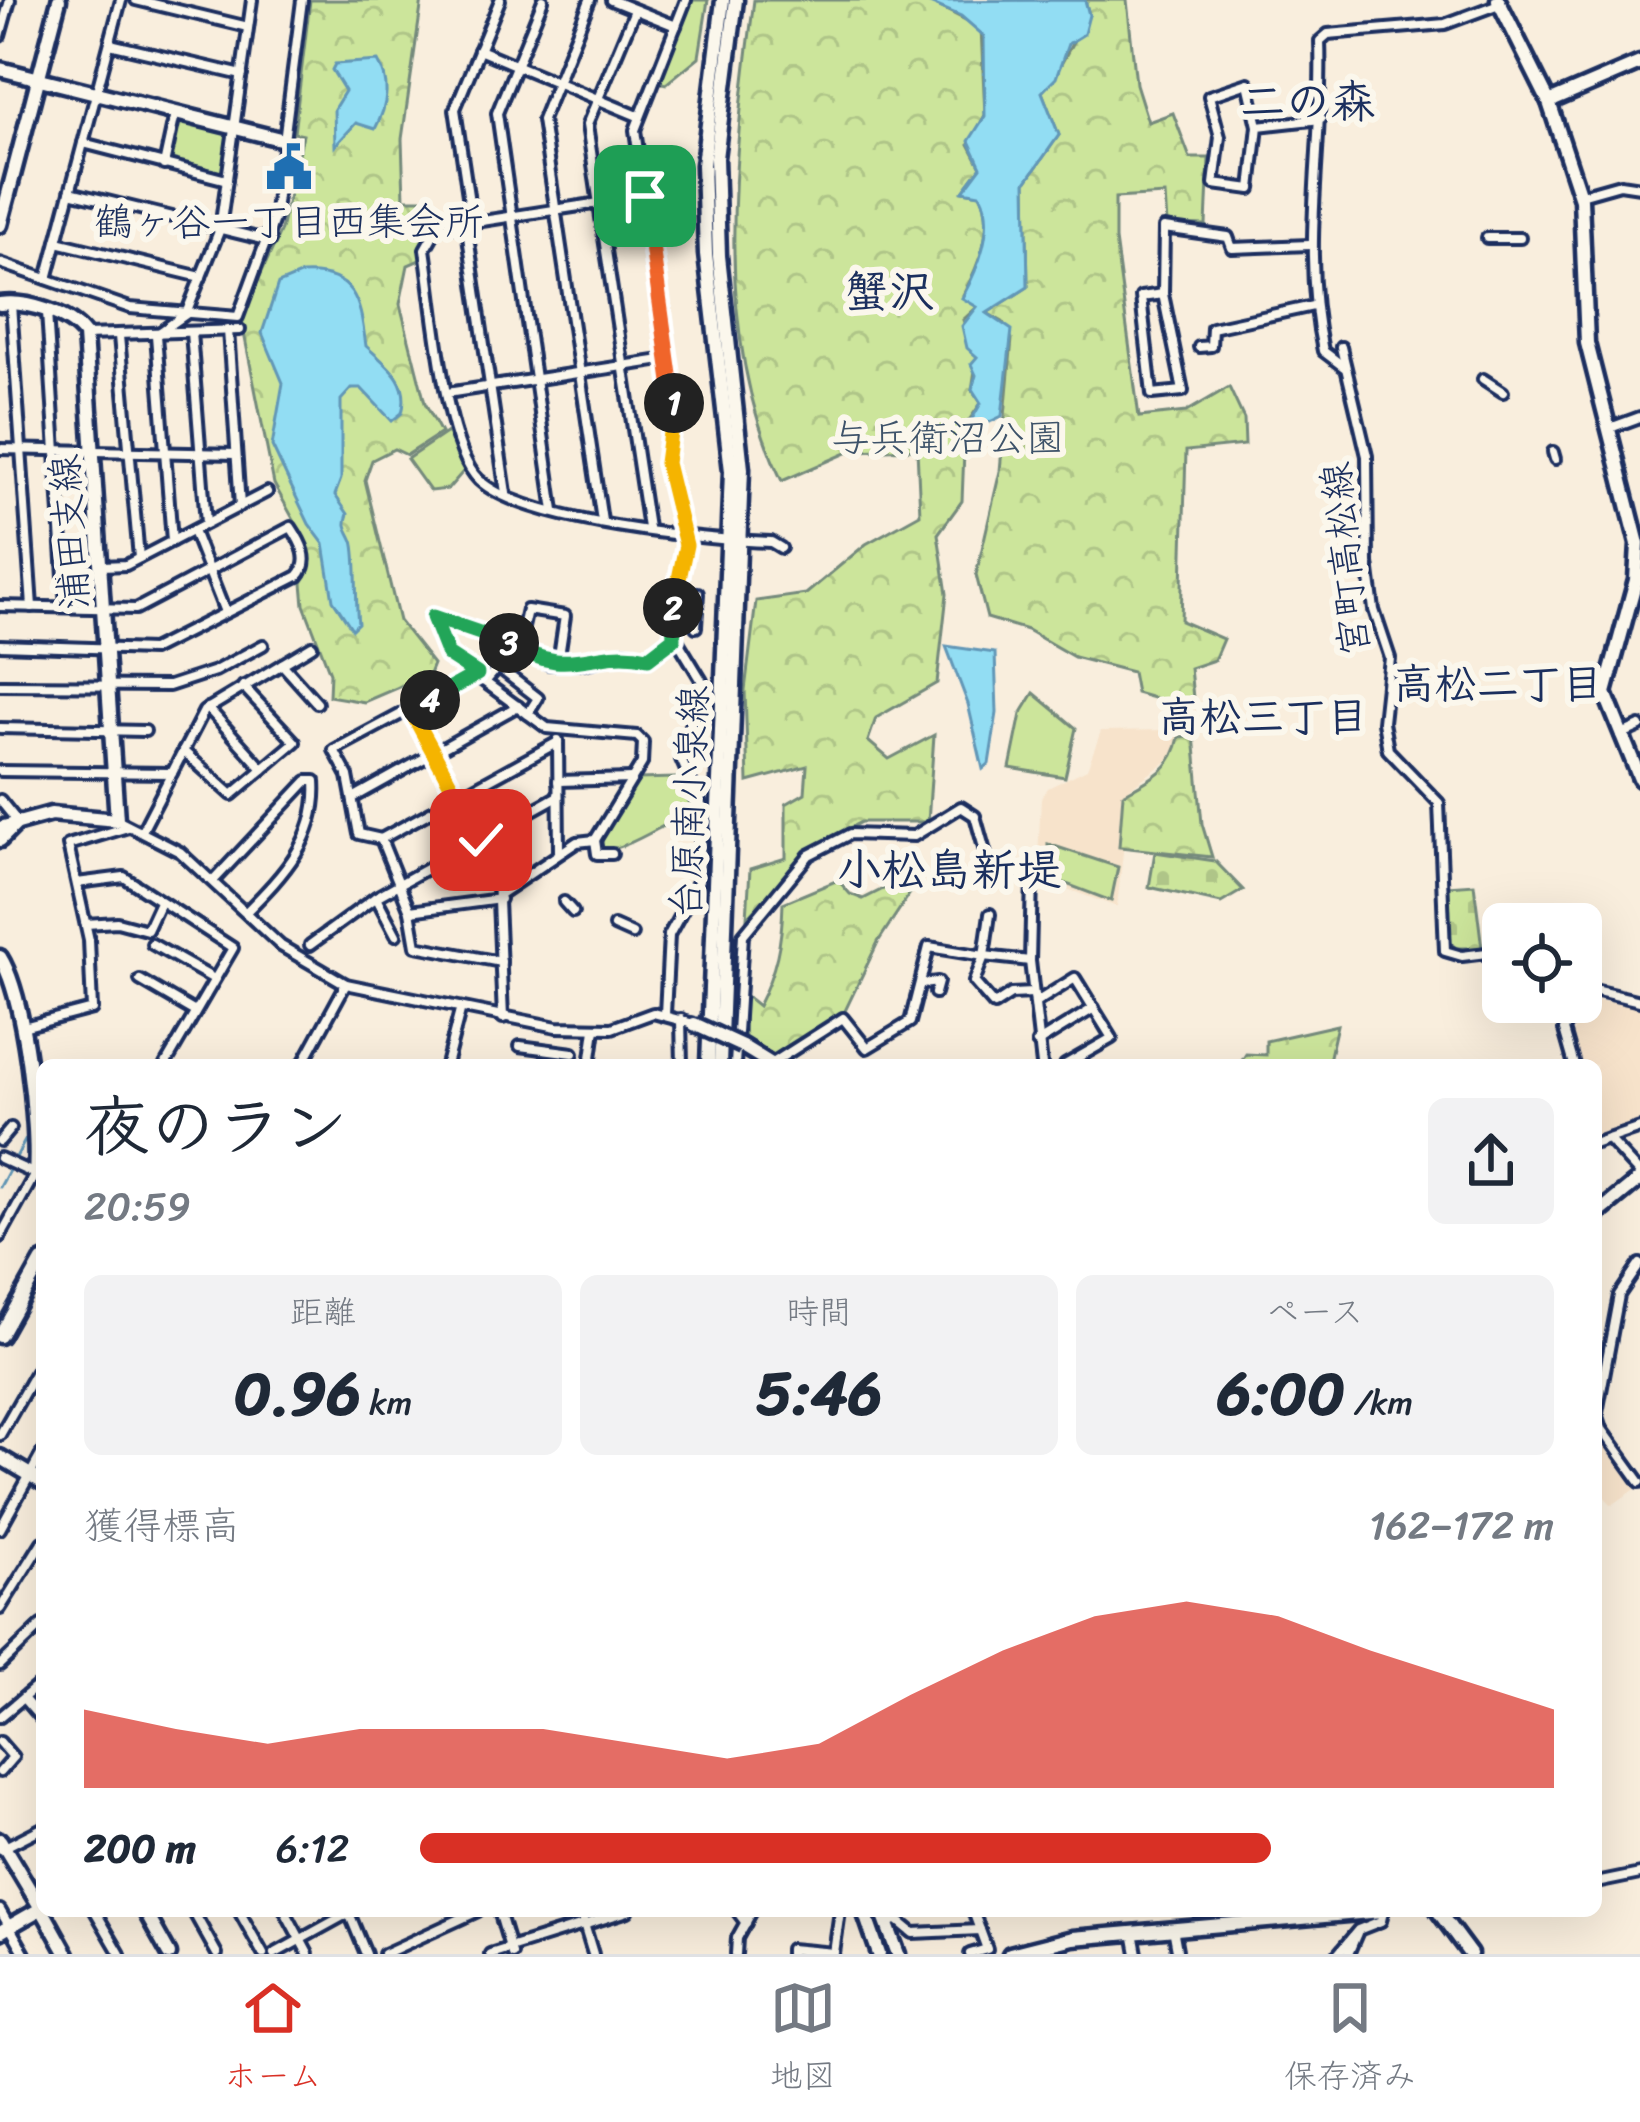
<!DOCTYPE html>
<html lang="ja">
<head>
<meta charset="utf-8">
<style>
  :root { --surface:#fff; --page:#f2f2f3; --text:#1f2937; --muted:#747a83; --line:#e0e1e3; --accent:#d93025 }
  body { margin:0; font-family:Sriracha,"Klee One",sans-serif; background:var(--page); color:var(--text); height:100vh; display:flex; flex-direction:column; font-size:45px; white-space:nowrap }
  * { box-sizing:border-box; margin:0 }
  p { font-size:39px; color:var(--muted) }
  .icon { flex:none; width:66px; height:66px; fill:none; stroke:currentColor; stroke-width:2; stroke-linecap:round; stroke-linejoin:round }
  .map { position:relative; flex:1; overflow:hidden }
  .sheet { position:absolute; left:36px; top:1059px; width:1566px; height:858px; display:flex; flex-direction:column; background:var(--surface); border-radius:18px; box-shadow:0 12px 48px #0002 }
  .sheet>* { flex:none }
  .fabs { position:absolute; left:1482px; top:903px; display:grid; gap:24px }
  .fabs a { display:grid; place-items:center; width:120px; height:120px; border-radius:18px; background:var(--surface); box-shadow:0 12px 48px #0002; font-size:60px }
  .pin { position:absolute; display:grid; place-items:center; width:102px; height:102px; color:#fff; margin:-51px; border-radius:24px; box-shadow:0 6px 18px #0006 }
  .km { position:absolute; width:60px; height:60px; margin:-30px; border-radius:50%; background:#222; color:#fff; font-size:33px; line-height:60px; text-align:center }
  .round { display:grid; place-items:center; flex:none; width:126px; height:126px; border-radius:18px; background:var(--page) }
  .headline { display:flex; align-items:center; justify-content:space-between; height:204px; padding:0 48px }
  h1 { font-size:66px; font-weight:700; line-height:90px }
  .metrics { display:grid; grid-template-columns:repeat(3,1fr); gap:18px; height:204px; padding:12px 48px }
  .metrics div { display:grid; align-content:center; border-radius:18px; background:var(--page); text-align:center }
  .metrics b { font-size:60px; font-weight:700 }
  .metrics small { font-size:33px; font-weight:400 }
  .metrics p { font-size:33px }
  .chart { height:336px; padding:24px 48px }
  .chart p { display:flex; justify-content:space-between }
  .chart svg { width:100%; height:216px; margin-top:12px; fill:var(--accent); opacity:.7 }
  ul { padding:0 48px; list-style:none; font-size:39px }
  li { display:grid; grid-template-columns:192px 144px 1fr; align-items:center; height:90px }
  li i { height:30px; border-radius:15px; background:var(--accent) }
  .dock { display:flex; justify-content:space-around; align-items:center; height:168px; border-top:3px solid var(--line); background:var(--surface); font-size:33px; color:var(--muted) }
  .dock a { display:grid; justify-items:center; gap:6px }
  .dock .active { color:var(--accent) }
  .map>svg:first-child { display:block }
</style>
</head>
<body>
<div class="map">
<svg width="1640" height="1954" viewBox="0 0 1640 1954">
  <defs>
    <pattern id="forest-crowns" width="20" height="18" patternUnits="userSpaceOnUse" patternTransform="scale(3)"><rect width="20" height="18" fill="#cce59b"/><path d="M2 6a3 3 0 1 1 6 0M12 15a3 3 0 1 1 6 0" fill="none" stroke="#afc588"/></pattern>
    <pattern id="cemetery-stones" width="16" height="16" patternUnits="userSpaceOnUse" patternTransform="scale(3)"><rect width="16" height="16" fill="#cce59b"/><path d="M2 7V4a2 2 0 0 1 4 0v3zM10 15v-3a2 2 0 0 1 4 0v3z" fill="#afc588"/></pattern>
  </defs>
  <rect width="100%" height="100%" fill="#f9eedd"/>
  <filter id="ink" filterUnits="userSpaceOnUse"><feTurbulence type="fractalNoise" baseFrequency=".00833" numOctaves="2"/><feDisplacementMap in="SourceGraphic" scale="24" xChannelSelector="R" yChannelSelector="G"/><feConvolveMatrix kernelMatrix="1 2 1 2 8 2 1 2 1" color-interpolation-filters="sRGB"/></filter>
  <g filter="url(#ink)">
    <!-- built -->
    <g fill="#f7e3cb">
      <path d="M1170 730 1181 733 1174 756 1130 788 1117 907 1037 878 1041 798 1048 788 1087 769 1101 731Z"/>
      <path d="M1587 999 1640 1007V1123L1596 1137V1065H1579L1568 1046Z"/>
      <path d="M1596 1427 1640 1486 1612 1505 1596 1488Z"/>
    </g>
    <!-- green -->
    <g fill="#cce59b" stroke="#748a7c" stroke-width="3">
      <path d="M693 0H708L699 57 666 84 657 82Z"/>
      <path d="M180 120 223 130 228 136 222 172 170 163Z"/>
      <path d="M447 432 468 466 448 489 430 491 407 459Z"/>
      <path d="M1034 693 1076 728 1065 777 1010 768 1021 714Z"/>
      <path d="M676 778 694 812C662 823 631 849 600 851L598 839 637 779Z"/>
      <path d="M1048 844 1118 867 1111 901 1048 877Z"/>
    </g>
    <!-- forest -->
    <g fill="url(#forest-crowns)" stroke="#748a7c" stroke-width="3">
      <path d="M310 0H422L402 139 404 199H428L430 223 420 260 408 265 400 304 425 403 441 433 407 455 394 449 372 460 365 480 399 621 433 664 429 674 364 702 329 696 330 673 304 605 302 583 310 569 307 544 274 484 241 318 281 230 303 135 294 133Z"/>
      <path d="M754 0H926L981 28 985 115 969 144 981 167 963 191 980 194C997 225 977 268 963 295L977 307 963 320 977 357 972 390 981 403 965 426 962 501 938 534 947 594 937 683 876 718 868 741 889 759 934 735 928 822H861L816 845 747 918 750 869 786 858V804L805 793 807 766 748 782 745 690 756 601 806 594 866 544 920 514 917 449 851 451 782 481C711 337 734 154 754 0Z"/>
      <path d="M1085 0H1127L1136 84 1148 122 1173 113 1190 158H1209L1206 225 1167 224 1165 195 1115 198V240L1139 417 1186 412 1229 387 1244 419 1245 445 1186 451 1181 621 1223 639 1214 660 1190 668 1193 698 1185 707 1136 693 1132 672 1074 657 1027 630 987 618 976 575 1000 471 1012 339 1003 322 987 313 1028 287 1026 182 1059 135 1042 92C1063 69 1070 41 1089 15Z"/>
      <path d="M1194 735 1202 824 1212 857 1119 847 1123 794C1151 779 1173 770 1179 737Z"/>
      <path d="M915 873 918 881 878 942 845 1011 774 1055 764 1054 745 1038 742 993 758 1006C776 971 782 942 783 903L838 880 850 894 863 899Z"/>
      <path d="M1337 1025 1328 1065H1239L1246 1054 1266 1055V1041Z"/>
    </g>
    <!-- cemetery -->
    <g fill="url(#cemetery-stones)" stroke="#748a7c" stroke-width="3">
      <path d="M1155 852 1215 861 1243 890 1221 903 1149 887Z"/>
      <path d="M1474 884 1482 948H1455L1446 936 1448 886Z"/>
    </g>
    <!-- water -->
    <g fill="#92ddf3" stroke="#6297b7" stroke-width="3">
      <path d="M1085 0 1089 15 1084 34 1068 44 1056 78 1042 92 1059 135 1026 182 1028 287 987 313 1012 330 1002 416 963 435 981 403 972 389 976 375 971 364 977 357 967 348 962 326 977 307 962 298C977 271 997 225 980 194L963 191 981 167 969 141 985 116 984 36 961 16 925 1Z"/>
      <path d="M378 61C391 83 387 107 375 129L356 123 335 146 334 109 345 91 332 70 335 64Z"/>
      <path d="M302 274C358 271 360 305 366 346 388 366 411 381 402 413L392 421 361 388H352L341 400V479L335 495 348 514C343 528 348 528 353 541 358 556 355 602 358 623L352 629 333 600 324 544 309 524 272 446 283 383 262 333 278 284Z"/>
      <path d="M946 646 995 653 997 713 989 764 983 769 968 704Z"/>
    </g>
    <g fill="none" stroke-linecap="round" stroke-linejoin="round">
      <!-- stream -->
      <g stroke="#6297b7" stroke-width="3">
        <path d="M1581 956 1588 941 1583 914"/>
        <path d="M0 1187 28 1135"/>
        <path d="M1596 1199V1206"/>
        <path d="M1596 1225V1230"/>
      </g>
      <defs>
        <g id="street">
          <path d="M136 0 248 27"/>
          <path d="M543 0 497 113 554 511"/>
          <path d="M590 0 542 120 602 521"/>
          <path d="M611 0 676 26"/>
          <path d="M635 10 587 125 648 528"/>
          <path d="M0 36 10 0"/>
          <path d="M110 44 242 75"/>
          <path d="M479 50 638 116"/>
          <path d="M1258 126 1248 83 1209 96 1220 137 1214 184 1251 189 1258 126 1321 119"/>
          <path d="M83 143 227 180"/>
          <path d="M164 165 175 114"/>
          <path d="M70 192 270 241"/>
          <path d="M1581 195 1620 184 1640 187"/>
          <path d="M645 196 437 228 425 249C433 299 444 448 479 480 526 523 706 540 771 542L781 548"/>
          <path d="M472 222 455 109 500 0"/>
          <path d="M466 223 506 493"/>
          <path d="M1487 238H1520"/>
          <path d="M57 242 201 277"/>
          <path d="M0 263 130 308 238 317 274 219 302 0"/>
          <path d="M47 279 121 0"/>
          <path d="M1163 294 1141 297 1152 394 1183 391 1163 294 1164 228 1228 237 1232 248 1310 245"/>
          <path d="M11 304 32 607"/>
          <path d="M47 312 66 607"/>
          <path d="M228 330 240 506"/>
          <path d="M191 332 206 523"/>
          <path d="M86 335 240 330"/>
          <path d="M119 336 139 558"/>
          <path d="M1199 347 1211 346 1212 328 1313 306"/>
          <path d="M1341 347 1367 456 1368 563 1374 610 1390 658 1383 722 1388 750 1439 803 1445 951 1462 956 1503 951"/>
          <path d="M1344 367 1323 351C1300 247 1324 146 1320 41L1328 34 1445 24 1499 4"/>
          <path d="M1483 379 1503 392"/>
          <path d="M447 393 668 359"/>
          <path d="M1610 428 1640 417"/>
          <path d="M0 449 236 454"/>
          <path d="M1553 452 1555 459"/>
          <path d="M193 531 225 612"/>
          <path d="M172 541 156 335 186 314 220 229 252 0"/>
          <path d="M102 566 126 565 267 492"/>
          <path d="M678 592 698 593 696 627"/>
          <path d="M0 606 136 609 291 527C301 542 312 561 298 576L152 650 0 645"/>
          <path d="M433 617 448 655 547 728 637 736 643 742 642 763 595 840"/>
          <path d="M434 618 494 635 549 664 588 663 624 652 648 658 674 638"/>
          <path d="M518 649 527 610 565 616 558 663"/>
          <path d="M282 664 317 703"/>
          <path d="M486 681 498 667 538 698 528 714"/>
          <path d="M0 685 169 686 215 671 263 645"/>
          <path d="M208 708 263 769"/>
          <path d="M411 711 497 877 503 1018"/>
          <path d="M0 728 145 731"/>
          <path d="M1620 735 1640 726"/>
          <path d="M558 740 559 851"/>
          <path d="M183 751 232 795 295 742 243 686"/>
          <path d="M0 771 172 773"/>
          <path d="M558 781 632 779"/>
          <path d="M353 798 518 706"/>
          <path d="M0 800 17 821"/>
          <path d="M117 820 180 852 281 946 346 984 557 1027 612 1028 653 1013 694 1024"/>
          <path d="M142 831 204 711 312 646"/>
          <path d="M381 839 359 834 348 776 334 750 476 674"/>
          <path d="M215 879 307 781H315C319 837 284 874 246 912"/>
          <path d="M77 883 124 877 233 948 165 1065"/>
          <path d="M500 894 577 842 595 840 597 854H612"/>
          <path d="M376 897 396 935"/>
          <path d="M564 902 573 912"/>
          <path d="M410 911 500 899"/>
          <path d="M990 914 984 956 1030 961"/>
          <path d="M86 924 117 922 147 930 160 902"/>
          <path d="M614 926 632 934"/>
          <path d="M152 944 214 979"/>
          <path d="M310 945 376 897 558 796"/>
          <path d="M501 962 416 946 410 911 381 839 558 742"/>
          <path d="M140 980 195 1012"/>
          <path d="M922 984 938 982 935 993"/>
          <path d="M1581 987 1640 1001"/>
          <path d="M1035 1003 1075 978 1112 1038 1065 1065"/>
          <path d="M665 1014 669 935 699 880 702 807 681 759 702 681 671 630 686 538 666 463 674 400 635 130 686 0"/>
          <path d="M681 1019 682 1065"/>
          <path d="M23 1027 92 1009 89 940 68 845 128 827"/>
          <path d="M1037 1043 1094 1008"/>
          <path d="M520 1046 573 1053"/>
          <path d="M771 1064 843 1018 867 1048 910 1022 929 947 984 956 974 982 994 1005 1011 994 1033 993"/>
          <path d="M302 1065 346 984"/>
          <path d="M446 1065 460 1011"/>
          <path d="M590 1065 595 1029"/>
          <path d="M735 1065 743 935 809 855 850 834 914 836 961 807 975 816 990 869 1032 877 1030 961 1042 1065"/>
          <path d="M1574 1065 1564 1030 1577 1002"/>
          <path d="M1608 1139 1640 1174"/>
          <path d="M0 1141 11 1128"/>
          <path d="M1596 1143 1640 1128"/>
          <path d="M0 1158 35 1174 0 1237"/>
          <path d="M1640 1264 1619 1295 1597 1413 1602 1429 1640 1482"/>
          <path d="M0 1435 42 1361"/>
          <path d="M0 1529 42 1453"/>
          <path d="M0 1609 42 1542"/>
          <path d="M0 1665 42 1625"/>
          <path d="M23 1698 42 1720"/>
          <path d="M0 1717 42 1682"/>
          <path d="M0 1742 13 1757 0 1772"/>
          <path d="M1 1849 42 1828"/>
          <path d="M1596 1883 1640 1874"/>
          <path d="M0 1910 25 1954"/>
          <path d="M95 1911 120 1954"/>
          <path d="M193 1911 217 1954"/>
          <path d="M239 1911 263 1954"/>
          <path d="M285 1911 308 1954"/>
          <path d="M499 1911 512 1954"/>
          <path d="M737 1911 746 1923"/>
          <path d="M349 1913 366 1954"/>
          <path d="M583 1921 593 1954"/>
          <path d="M887 1924 896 1919 913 1933 980 1930"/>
          <path d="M1173 1928 1177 1950"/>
          <path d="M1133 1932 1137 1954"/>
          <path d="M274 1954 352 1911"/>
          <path d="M384 1954 478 1911"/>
          <path d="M490 1954 628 1911"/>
          <path d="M736 1954 737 1938 752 1911"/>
          <path d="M790 1954V1949L834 1953 840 1911"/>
          <path d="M970 1954 987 1949 973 1911"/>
          <path d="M1338 1954 1358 1930 1381 1921 1383 1911"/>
          <path d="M1348 1954 1357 1933"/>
        </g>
        <g id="secondary">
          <path d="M1498 0 1549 102 1581 199 1587 343 1638 544 1636 580 1605 693 1640 779"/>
          <path d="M0 69 284 140"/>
          <path d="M1549 102 1640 63"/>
          <path d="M0 225 59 0"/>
          <path d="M0 304C26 300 70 314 85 335L117 820 51 814 0 828"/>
          <path d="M0 840 18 822"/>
          <path d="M0 957C25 997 39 1126 35 1174L42 1176"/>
          <path d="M742 1046 773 1065"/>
          <path d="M708 1065 731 471 706 254 703 165 723 0"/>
          <path d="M720 1065 742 469 719 256 716 158 736 0"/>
          <path d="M1596 1215 1640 1179"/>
          <path d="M0 1336 42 1261"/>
          <path d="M0 1457 42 1482"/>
          <path d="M0 1840 42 1910"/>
          <path d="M43 1911 67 1954"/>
          <path d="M145 1911 169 1954"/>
          <path d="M864 1911 879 1954"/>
          <path d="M882 1911 898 1954"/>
          <path d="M1438 1911 1470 1954"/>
          <path d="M0 1932 42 1908"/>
          <path d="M1010 1954 1073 1938 1381 1911"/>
        </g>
      </defs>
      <!-- street casing -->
      <use href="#street" stroke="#1b2f5e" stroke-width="16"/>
      <!-- secondary casing -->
      <use href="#secondary" stroke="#1b2f5e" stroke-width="21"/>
      <!-- street -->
      <use href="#street" stroke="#fbf7ec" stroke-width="8"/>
      <!-- secondary -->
      <use href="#secondary" stroke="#fbf7ec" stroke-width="12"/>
      <defs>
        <path id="secondary-bridge" d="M694 1024 742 1046"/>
      </defs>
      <!-- secondary-bridge casing -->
      <use href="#secondary-bridge" stroke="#1b2f5e" stroke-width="21" stroke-linecap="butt"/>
      <!-- secondary-bridge -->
      <use href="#secondary-bridge" stroke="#fbf7ec" stroke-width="12"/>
    </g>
  </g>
  <g fill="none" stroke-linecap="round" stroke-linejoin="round" filter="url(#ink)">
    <defs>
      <path id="split-1" d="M645 196 674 403"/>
      <path id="split-2" d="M673 608 686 545 666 463 674 403"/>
      <path id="split-3" d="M509 643C572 682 591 645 648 658L674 638 673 608"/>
      <path id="split-4" d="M430 700 477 674 448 655 433 617 509 643"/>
      <path id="split-5" d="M430 700 411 711 481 840"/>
    </defs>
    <!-- split-1 casing -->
    <use href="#split-1" stroke="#fff" stroke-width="24"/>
    <!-- split-2 casing -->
    <use href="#split-2" stroke="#fff" stroke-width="24"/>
    <!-- split-3 casing -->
    <use href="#split-3" stroke="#fff" stroke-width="24"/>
    <!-- split-4 casing -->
    <use href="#split-4" stroke="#fff" stroke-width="24"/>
    <!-- split-5 casing -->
    <use href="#split-5" stroke="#fff" stroke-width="24"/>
    <!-- split-1 -->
    <use href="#split-1" stroke="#f0652b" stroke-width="15"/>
    <!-- split-2 -->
    <use href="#split-2" stroke="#f5b400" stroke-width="15"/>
    <!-- split-3 -->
    <use href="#split-3" stroke="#22a559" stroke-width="15"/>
    <!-- split-4 -->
    <use href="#split-4" stroke="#22a559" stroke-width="15"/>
    <!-- split-5 -->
    <use href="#split-5" stroke="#f5b400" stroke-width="15"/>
  </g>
  <!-- icons -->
  <defs>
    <symbol id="civic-bare" viewBox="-9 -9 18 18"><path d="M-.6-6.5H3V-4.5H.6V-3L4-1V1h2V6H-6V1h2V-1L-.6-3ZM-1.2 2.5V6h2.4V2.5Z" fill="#1f6fb2" stroke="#fbf7ec" stroke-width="2.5" paint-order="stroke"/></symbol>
  </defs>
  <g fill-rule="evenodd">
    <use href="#civic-bare" x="256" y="134" width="66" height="66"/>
  </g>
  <g text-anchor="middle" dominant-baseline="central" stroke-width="12" stroke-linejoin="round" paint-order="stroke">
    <!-- poi labels -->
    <g font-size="39" fill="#1b2f5e" stroke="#fbf7ec">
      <text x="289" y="221">鶴ヶ谷一丁目西集会所</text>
    </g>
    <!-- park labels -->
    <g font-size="39" fill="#3e536a" stroke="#fbf7ec">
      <text x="948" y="437">与兵衛沼公園</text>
    </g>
    <!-- street labels -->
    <g font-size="39" fill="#1b2f5e" stroke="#fbf7ec">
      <text transform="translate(69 532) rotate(-94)">浦田支線</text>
      <text transform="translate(1345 559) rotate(-96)">宮町高松線</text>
      <text transform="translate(689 802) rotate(-88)">台原南小泉線</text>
    </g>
    <!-- neighbourhood labels -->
    <g font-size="42" font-weight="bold" fill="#1b2f5e" stroke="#fbf7ec">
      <text x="1498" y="684">高松二丁目</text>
      <text x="1263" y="717">高松三丁目</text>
    </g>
    <!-- quarter labels -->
    <g font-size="45" font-weight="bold" fill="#1b2f5e" stroke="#fbf7ec">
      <text x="1308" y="102">二の森</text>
      <text x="889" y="292">蟹沢</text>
      <text x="949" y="870">小松島新堤</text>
    </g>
  </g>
</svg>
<div class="fabs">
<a><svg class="icon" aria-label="locate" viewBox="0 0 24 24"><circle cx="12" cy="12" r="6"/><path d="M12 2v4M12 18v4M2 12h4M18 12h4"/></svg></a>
</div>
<div class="pin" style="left:645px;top:196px;background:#1e9e55"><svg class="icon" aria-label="arrive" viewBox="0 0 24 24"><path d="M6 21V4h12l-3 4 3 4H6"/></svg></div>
<div class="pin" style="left:481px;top:840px;background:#d93025"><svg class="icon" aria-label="check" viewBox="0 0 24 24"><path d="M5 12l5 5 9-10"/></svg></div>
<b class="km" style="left:674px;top:403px">1</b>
<b class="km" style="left:673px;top:608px">2</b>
<b class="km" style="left:509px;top:643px">3</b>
<b class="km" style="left:430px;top:700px">4</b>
<section class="sheet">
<div class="headline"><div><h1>夜のラン</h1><p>20:59</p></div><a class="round"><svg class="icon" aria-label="share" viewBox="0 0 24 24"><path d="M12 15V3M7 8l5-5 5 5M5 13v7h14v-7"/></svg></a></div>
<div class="metrics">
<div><p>距離</p><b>0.96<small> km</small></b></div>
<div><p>時間</p><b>5:46</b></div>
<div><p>ペース</p><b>6:00<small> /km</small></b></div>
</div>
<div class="chart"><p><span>獲得標高</span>162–172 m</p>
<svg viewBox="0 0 160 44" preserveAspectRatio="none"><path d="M0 44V28L10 32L20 35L30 32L40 32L50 32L60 35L70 38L80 35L90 25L100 16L110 9L120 6L130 9L140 16L150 22L160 28V44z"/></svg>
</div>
<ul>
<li><b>200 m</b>6:12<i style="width:75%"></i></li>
</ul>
</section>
</div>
<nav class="dock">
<a class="active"><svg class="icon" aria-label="home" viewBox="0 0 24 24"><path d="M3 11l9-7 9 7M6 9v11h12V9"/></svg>ホーム</a>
<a><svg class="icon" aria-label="map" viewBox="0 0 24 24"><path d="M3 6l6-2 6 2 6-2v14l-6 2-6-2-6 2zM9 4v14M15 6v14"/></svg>地図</a>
<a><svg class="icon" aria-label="saved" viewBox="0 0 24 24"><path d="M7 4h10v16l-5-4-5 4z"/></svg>保存済み</a>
</nav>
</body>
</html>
